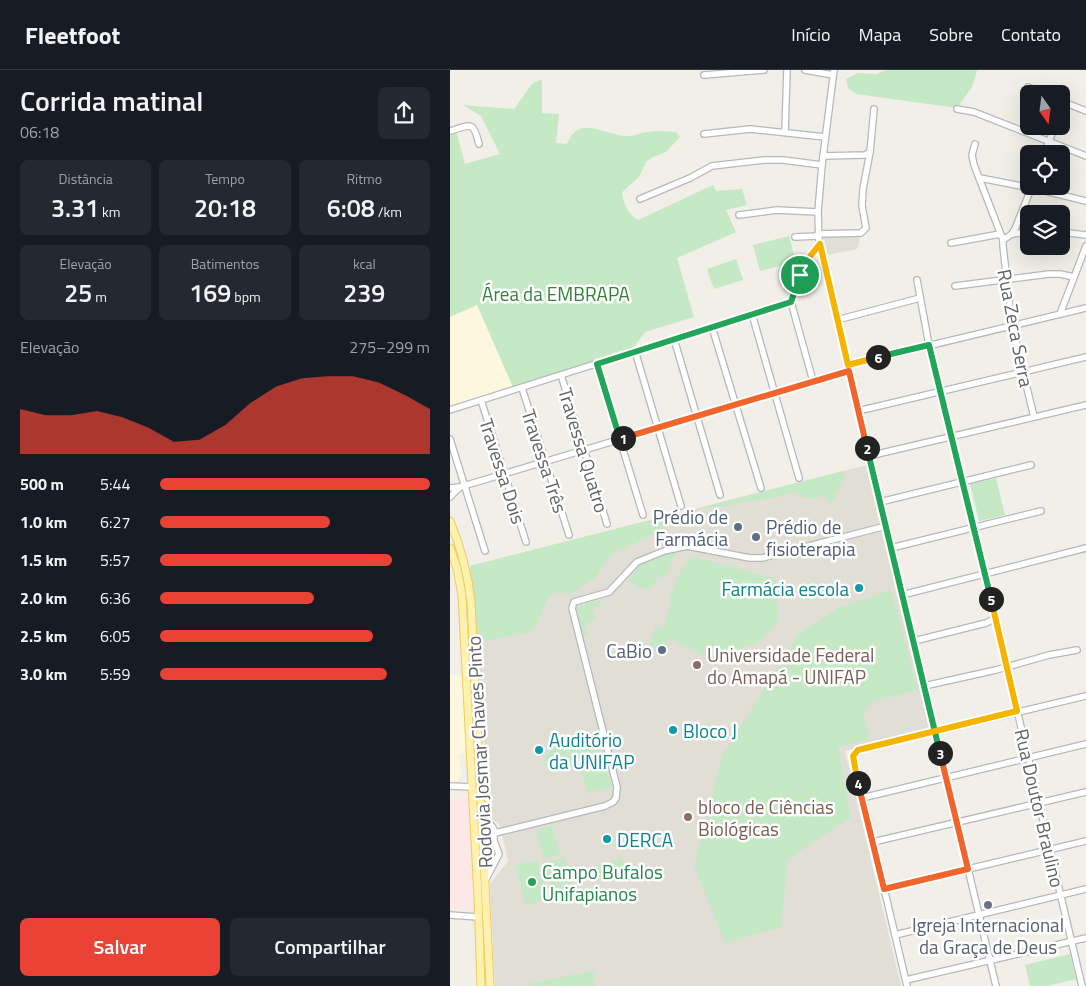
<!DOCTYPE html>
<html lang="pt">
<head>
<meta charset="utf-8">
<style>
  :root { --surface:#171b24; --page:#242831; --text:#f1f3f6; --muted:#9ea1a6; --line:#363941; --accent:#ea4335 }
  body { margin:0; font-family:"Titillium Web",sans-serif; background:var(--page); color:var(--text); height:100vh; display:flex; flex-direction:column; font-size:19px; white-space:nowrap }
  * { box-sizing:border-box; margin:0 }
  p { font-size:16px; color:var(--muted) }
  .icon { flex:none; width:28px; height:28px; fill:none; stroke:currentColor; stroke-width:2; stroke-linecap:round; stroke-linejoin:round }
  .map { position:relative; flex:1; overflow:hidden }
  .sheet { display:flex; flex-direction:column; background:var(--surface); width:450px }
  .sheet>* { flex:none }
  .needle { width:32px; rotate:166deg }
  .buttons { position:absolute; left:570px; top:15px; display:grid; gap:10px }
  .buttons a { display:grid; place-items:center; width:50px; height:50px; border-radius:8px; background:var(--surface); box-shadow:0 5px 20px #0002; font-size:25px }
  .pin { position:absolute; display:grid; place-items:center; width:42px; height:42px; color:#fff; margin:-21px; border:2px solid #fff; border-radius:50%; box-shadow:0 1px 5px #0007 }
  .km { position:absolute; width:25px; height:25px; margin:-12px; border-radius:50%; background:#222; color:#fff; font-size:14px; line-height:25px; text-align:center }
  .round { display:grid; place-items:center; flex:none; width:52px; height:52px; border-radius:8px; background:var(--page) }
  .headline { display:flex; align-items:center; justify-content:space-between; height:85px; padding:0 20px }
  h1 { font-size:28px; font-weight:600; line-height:38px }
  .stats { display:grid; grid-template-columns:repeat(3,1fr); gap:8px; height:85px; padding:5px 20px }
  .stats div { display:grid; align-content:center; border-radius:8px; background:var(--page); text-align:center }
  .stats b { font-size:25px; font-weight:600 }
  .stats small { font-size:14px; font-weight:400 }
  .stats p { font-size:14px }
  .chart { height:140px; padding:10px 20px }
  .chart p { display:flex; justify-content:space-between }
  .chart svg { width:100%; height:90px; margin-top:5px; fill:var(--accent); opacity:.7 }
  .cta { display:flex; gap:10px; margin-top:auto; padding:10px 20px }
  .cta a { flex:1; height:58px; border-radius:8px; background:var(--accent); color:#fff; font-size:20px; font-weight:600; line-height:58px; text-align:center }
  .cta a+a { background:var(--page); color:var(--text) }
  ul { padding:0 20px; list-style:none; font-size:16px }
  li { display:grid; grid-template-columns:80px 60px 1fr; align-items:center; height:38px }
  li i { height:12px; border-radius:6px; background:var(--accent) }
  header { display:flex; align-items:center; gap:30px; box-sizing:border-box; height:70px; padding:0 25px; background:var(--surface); border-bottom:1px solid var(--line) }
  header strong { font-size:24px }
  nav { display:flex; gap:28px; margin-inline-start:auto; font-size:18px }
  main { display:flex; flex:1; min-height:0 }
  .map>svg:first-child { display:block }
</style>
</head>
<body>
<header>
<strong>Fleetfoot</strong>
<nav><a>Início</a><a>Mapa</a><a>Sobre</a><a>Contato</a></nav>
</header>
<main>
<section class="sheet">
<div class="headline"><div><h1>Corrida matinal</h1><p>06:18</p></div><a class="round"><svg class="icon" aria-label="share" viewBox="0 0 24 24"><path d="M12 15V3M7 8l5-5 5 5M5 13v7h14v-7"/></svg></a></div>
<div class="stats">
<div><p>Distância</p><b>3.31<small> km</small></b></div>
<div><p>Tempo</p><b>20:18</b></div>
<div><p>Ritmo</p><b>6:08<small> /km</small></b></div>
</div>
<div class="stats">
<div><p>Elevação</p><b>25<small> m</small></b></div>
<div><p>Batimentos</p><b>169<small> bpm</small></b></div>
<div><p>kcal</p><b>239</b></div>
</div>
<div class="chart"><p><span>Elevação</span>275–299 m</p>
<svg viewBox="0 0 160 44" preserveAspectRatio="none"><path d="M0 44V22L10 25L20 25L30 23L40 26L50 31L60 38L70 37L80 30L90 19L100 11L110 7L120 6L130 6L140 9L150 15L160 22V44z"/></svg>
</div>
<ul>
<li><b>500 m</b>5:44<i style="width:100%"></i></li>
<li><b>1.0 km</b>6:27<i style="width:63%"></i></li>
<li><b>1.5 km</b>5:57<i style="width:86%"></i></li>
<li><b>2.0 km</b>6:36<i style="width:57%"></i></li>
<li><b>2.5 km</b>6:05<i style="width:79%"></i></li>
<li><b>3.0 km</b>5:59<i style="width:84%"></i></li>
</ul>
<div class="cta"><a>Salvar</a><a>Compartilhar</a></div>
</section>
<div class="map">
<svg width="636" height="916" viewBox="0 0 636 916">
  <rect width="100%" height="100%" fill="#f1efe8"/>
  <!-- commercial -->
  <g fill="#fef7e0">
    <path d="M27 235 63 317 0 336V247Z"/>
    <path d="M0 605 12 606 16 681 9 685 11 706 6 713H0Z"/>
  </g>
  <!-- education -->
  <g fill="#e1ded6">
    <path d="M411 165 407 179 377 185 373 166Z"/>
    <path d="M417 395 427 444 432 457 480 659 395 681 451 916H45L40 814 58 791 50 755 39 747 25 532 20 496Z"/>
  </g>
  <!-- medical -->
  <path fill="#fce8e6" d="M0 728H19L27 840 0 839Z"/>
  <!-- green -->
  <g fill="#c5e8c5">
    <path d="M436 0H527L522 17 507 38 406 24 398 18 396 9 408 3 427 4Z"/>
    <path d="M92 9V43L109 44 106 73 117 74C129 42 156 67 179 66 185 66 191 62 198 62 207 60 217 62 226 62L230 67 216 82 201 88 196 92 189 107 172 122C173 132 178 145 188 150L263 115 266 121 292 119 297 135 276 140 286 162 227 188 244 247 195 262 181 281 63 317 27 235 0 247V63L6 61 15 94 50 84 31 46 13 35 64 39 82 14Z"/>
    <path d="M339 166 346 192 310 201 303 175Z"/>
    <path d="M286 189 293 210 264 219 257 199Z"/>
    <path d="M393 401 394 406 387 423 385 424V430L379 432 374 426C362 428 354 432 346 422L327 427 257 439 253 437Z"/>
    <path d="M546 408 555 445 529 451 520 414Z"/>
    <path d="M212 447 218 450V454L216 458 163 483 153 494 146 507 120 524C99 519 98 527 91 544 89 550 85 556 81 562L28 572 25 532 20 496Z"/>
    <path d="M275 462 278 475 267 474 246 468Z"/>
    <path d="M227 481 216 505 207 508 203 518 192 519 179 511 189 495Z"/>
    <path d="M241 486 326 509 329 550 307 573 261 589 218 568 217 576 199 580V574L206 556 215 559C219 530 222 511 241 486Z"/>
    <path d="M441 520 468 620 421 632 413 646 420 669 388 677 401 747 338 789 331 857 275 873 244 795 273 684 292 655 348 564 389 538Z"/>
    <path d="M149 530 151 536 143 538 145 550 135 553 138 566 133 565 126 538 128 536Z"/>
    <path d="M144 664 151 682 98 698 99 694 93 696C99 668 121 668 144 664Z"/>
    <path d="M154 684 162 717 137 723 132 702 151 697 149 686Z"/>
    <path d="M102 756 110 784 93 789 86 760Z"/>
    <path d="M115 788 123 820 102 825 94 793Z"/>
    <path d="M172 788 176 802 152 808 147 795Z"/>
    <path d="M88 790 97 829 75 835 66 795Z"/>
    <path d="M620 884 626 909 597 916H580L575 895Z"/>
    <path d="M143 901 145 916H78L77 914Z"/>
  </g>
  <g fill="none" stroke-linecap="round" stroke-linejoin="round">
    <defs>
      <g id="minor">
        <path d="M355 0 383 5"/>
        <path d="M384 0 372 95 368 142 369 174 546 916"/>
        <path d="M254 5 314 0"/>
        <path d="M578 17 594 24"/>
        <path d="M611 31 636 41"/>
        <path d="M507 39 524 42 636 86"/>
        <path d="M611 41 615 33"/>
        <path d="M0 61C21 55 23 50 29 74"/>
        <path d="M335 62 337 0"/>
        <path d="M254 64 300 59 375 67"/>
        <path d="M525 74 522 85 524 95 553 170"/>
        <path d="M594 84 605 56"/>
        <path d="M373 86 415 85 420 82"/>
        <path d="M530 108 587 119 636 131"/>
        <path d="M582 116 565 159 562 164 553 170V176L562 256 584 347"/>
        <path d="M190 129 240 108 262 96 314 90H333L372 95"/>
        <path d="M289 145 327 140 368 142"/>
        <path d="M611 162 636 165"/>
        <path d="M368 164 411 163 416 158 412 136 413 119 420 82 424 39"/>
        <path d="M562 164 579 162"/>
        <path d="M345 167 368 166"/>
        <path d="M501 173 550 164"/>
        <path d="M467 210 479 275 535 504 632 916"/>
        <path d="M505 216 599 204H610L624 207"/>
        <path d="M341 232 363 311"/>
        <path d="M341 232 357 189 369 174"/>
        <path d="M302 244 349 408"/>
        <path d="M610 244 636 176"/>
        <path d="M387 250 470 228"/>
        <path d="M262 257 311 418"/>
        <path d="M224 269 270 425"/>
        <path d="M185 281 231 436"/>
        <path d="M147 294 193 445"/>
        <path d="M398 295 636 238"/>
        <path d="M111 305 157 454"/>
        <path d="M72 318 119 465"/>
        <path d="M31 330 76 472"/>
        <path d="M0 340 341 232"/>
        <path d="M408 341 636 287"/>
        <path d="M0 369 35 481"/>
        <path d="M419 386 636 335"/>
        <path d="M0 418 10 417 399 301"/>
        <path d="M0 427 10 417"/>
        <path d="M430 432 581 395"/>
        <path d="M441 478 591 441"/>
        <path d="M452 525 636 478"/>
        <path d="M464 571 536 553 546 548"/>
        <path d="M474 616 546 600 599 585 627 580"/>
        <path d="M0 716 22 717"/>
        <path d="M412 728 636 674"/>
        <path d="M31 741 44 759V771L49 784 35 811"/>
        <path d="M45 763 155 736 163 732 166 728 167 717 122 538 124 532 159 522 187 492 214 481 237 476 300 488H312L436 456"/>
        <path d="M423 772 636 722"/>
        <path d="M434 819 636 771"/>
        <path d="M0 845 28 847"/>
        <path d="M445 865 636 819"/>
        <path d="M456 910 636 868"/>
        <path d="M457 916 403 686 408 680 636 626"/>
      </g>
      <g id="major">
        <path d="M0 451C11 478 18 503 21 532L40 916"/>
        <path d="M0 478 7 498 12 525 28 827 31 916"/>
      </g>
    </defs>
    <!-- minor casing -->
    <use href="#minor" stroke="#b5b8bc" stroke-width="8"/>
    <!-- major casing -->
    <use href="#major" stroke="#f2c960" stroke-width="9"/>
    <!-- minor -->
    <use href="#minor" stroke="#fff" stroke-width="5.5"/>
    <!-- major -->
    <use href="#major" stroke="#fff2af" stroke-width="7"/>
  </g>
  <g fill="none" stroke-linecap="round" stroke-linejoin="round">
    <defs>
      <path id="split-1" d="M173 368 170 369 147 294 341 232 350 205"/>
      <path id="split-2" d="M173 368 399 301 417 378"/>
      <path id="split-3" d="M417 378 490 683"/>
      <path id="split-4" d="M408 713 434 819 518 799 490 683"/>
      <path id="split-5" d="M408 713 403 686 408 680 567 641 541 529"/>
      <path id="split-6" d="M428 287 479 275 541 529"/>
      <path id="split-7" d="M350 205 357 190 370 174 398 295 428 287"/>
    </defs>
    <!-- split-1 casing -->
    <use href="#split-1" stroke="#fff" stroke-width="10"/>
    <!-- split-2 casing -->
    <use href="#split-2" stroke="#fff" stroke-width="10"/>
    <!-- split-3 casing -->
    <use href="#split-3" stroke="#fff" stroke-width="10"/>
    <!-- split-4 casing -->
    <use href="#split-4" stroke="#fff" stroke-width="10"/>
    <!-- split-5 casing -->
    <use href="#split-5" stroke="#fff" stroke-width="10"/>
    <!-- split-6 casing -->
    <use href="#split-6" stroke="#fff" stroke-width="10"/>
    <!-- split-7 casing -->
    <use href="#split-7" stroke="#fff" stroke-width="10"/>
    <!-- split-1 -->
    <use href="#split-1" stroke="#22a559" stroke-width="6"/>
    <!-- split-2 -->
    <use href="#split-2" stroke="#f0652b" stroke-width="6"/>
    <!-- split-3 -->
    <use href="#split-3" stroke="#22a559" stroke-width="6"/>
    <!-- split-4 -->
    <use href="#split-4" stroke="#f0652b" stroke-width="6"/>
    <!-- split-5 -->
    <use href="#split-5" stroke="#f5b400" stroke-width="6"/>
    <!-- split-6 -->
    <use href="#split-6" stroke="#22a559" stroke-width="6"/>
    <!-- split-7 -->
    <use href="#split-7" stroke="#f5b400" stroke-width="6"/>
  </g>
  <!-- markers -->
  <g fill="#5c6f8a" stroke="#fff" stroke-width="2">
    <circle cx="288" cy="457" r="5"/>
    <circle cx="306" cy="467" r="5"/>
    <circle cx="212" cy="580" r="5"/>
  </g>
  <g fill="#0f9aa8" stroke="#fff" stroke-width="2">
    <circle cx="409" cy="518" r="5"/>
    <circle cx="223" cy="660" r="5"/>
    <circle cx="89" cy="680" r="5"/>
    <circle cx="157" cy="769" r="5"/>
  </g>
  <g fill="#8d6e63" stroke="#fff" stroke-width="2">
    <circle cx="247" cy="595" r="5"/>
    <circle cx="238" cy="747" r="5"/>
  </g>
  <circle fill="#2e9e5b" stroke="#fff" stroke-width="2" cx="82" cy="812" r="5"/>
  <circle fill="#6b7280" stroke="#fff" stroke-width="2" cx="538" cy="835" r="5"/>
  <g text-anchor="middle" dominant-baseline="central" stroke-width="5" stroke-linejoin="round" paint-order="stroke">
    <!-- park labels -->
    <g font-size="19" fill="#348238" stroke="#fff">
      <text x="106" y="223">Área da EMBRAPA</text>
    </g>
    <!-- street labels -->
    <g font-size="19" fill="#5f6368" stroke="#fff">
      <text transform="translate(566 258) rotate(79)">Rua Zeca Serra</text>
      <text transform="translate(134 380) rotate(73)">Travessa Quatro</text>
      <text transform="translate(95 391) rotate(72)">Travessa Três</text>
      <text transform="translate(53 401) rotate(72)">Travessa Dois</text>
      <text transform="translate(29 682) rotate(-93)">Rodovia Josmar Chaves Pinto</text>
      <text transform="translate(590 738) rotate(77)">Rua Doutor Braulino</text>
    </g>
    <!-- service labels -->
    <g font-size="19" fill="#4e5e75" stroke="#fff" text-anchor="end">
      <text x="278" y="446">Prédio de<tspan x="278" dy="22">Farmácia</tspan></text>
      <text x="316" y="456" text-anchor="start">Prédio de<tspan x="316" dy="22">fisioterapia</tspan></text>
      <text x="202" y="580">CaBio</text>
    </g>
    <!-- culture labels -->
    <g font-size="19" fill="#0d838f" stroke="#fff" text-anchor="start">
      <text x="399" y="518" text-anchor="end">Farmácia escola</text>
      <text x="233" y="660">Bloco J</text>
      <text x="99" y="669">Auditório<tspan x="99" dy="22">da UNIFAP</tspan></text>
      <text x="167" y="769">DERCA</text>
    </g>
    <!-- education labels -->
    <g font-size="19" fill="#785e54" stroke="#fff" text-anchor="start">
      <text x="257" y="584">Universidade Federal<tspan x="257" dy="22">do Amapá - UNIFAP</tspan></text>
      <text x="248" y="736">bloco de Ciências<tspan x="248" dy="22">Biológicas</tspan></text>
    </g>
    <!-- leisure labels -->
    <g font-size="19" fill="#27864d" stroke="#fff" text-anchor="start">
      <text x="92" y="801">Campo Bufalos<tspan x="92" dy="22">Unifapianos</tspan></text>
    </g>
    <!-- worship labels -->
    <g font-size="19" fill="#5b616d" stroke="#fff">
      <text x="538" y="854">Igreja Internacional<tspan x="538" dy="22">da Graça de Deus</tspan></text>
    </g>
  </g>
</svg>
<div class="buttons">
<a><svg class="needle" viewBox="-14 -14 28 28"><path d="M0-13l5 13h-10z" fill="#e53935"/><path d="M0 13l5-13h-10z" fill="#9ea1a6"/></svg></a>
<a><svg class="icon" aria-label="locate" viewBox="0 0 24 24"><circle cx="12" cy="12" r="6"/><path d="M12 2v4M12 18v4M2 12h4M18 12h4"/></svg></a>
<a><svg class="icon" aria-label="layers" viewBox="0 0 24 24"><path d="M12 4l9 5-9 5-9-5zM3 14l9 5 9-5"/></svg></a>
</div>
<div class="pin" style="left:350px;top:205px;background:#1e9e55"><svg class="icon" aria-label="arrive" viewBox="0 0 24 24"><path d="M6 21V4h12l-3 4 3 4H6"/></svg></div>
<b class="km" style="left:173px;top:368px">1</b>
<b class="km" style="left:417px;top:378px">2</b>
<b class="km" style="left:490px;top:683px">3</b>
<b class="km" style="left:408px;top:713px">4</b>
<b class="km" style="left:541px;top:529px">5</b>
<b class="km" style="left:428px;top:287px">6</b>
</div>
</main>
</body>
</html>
